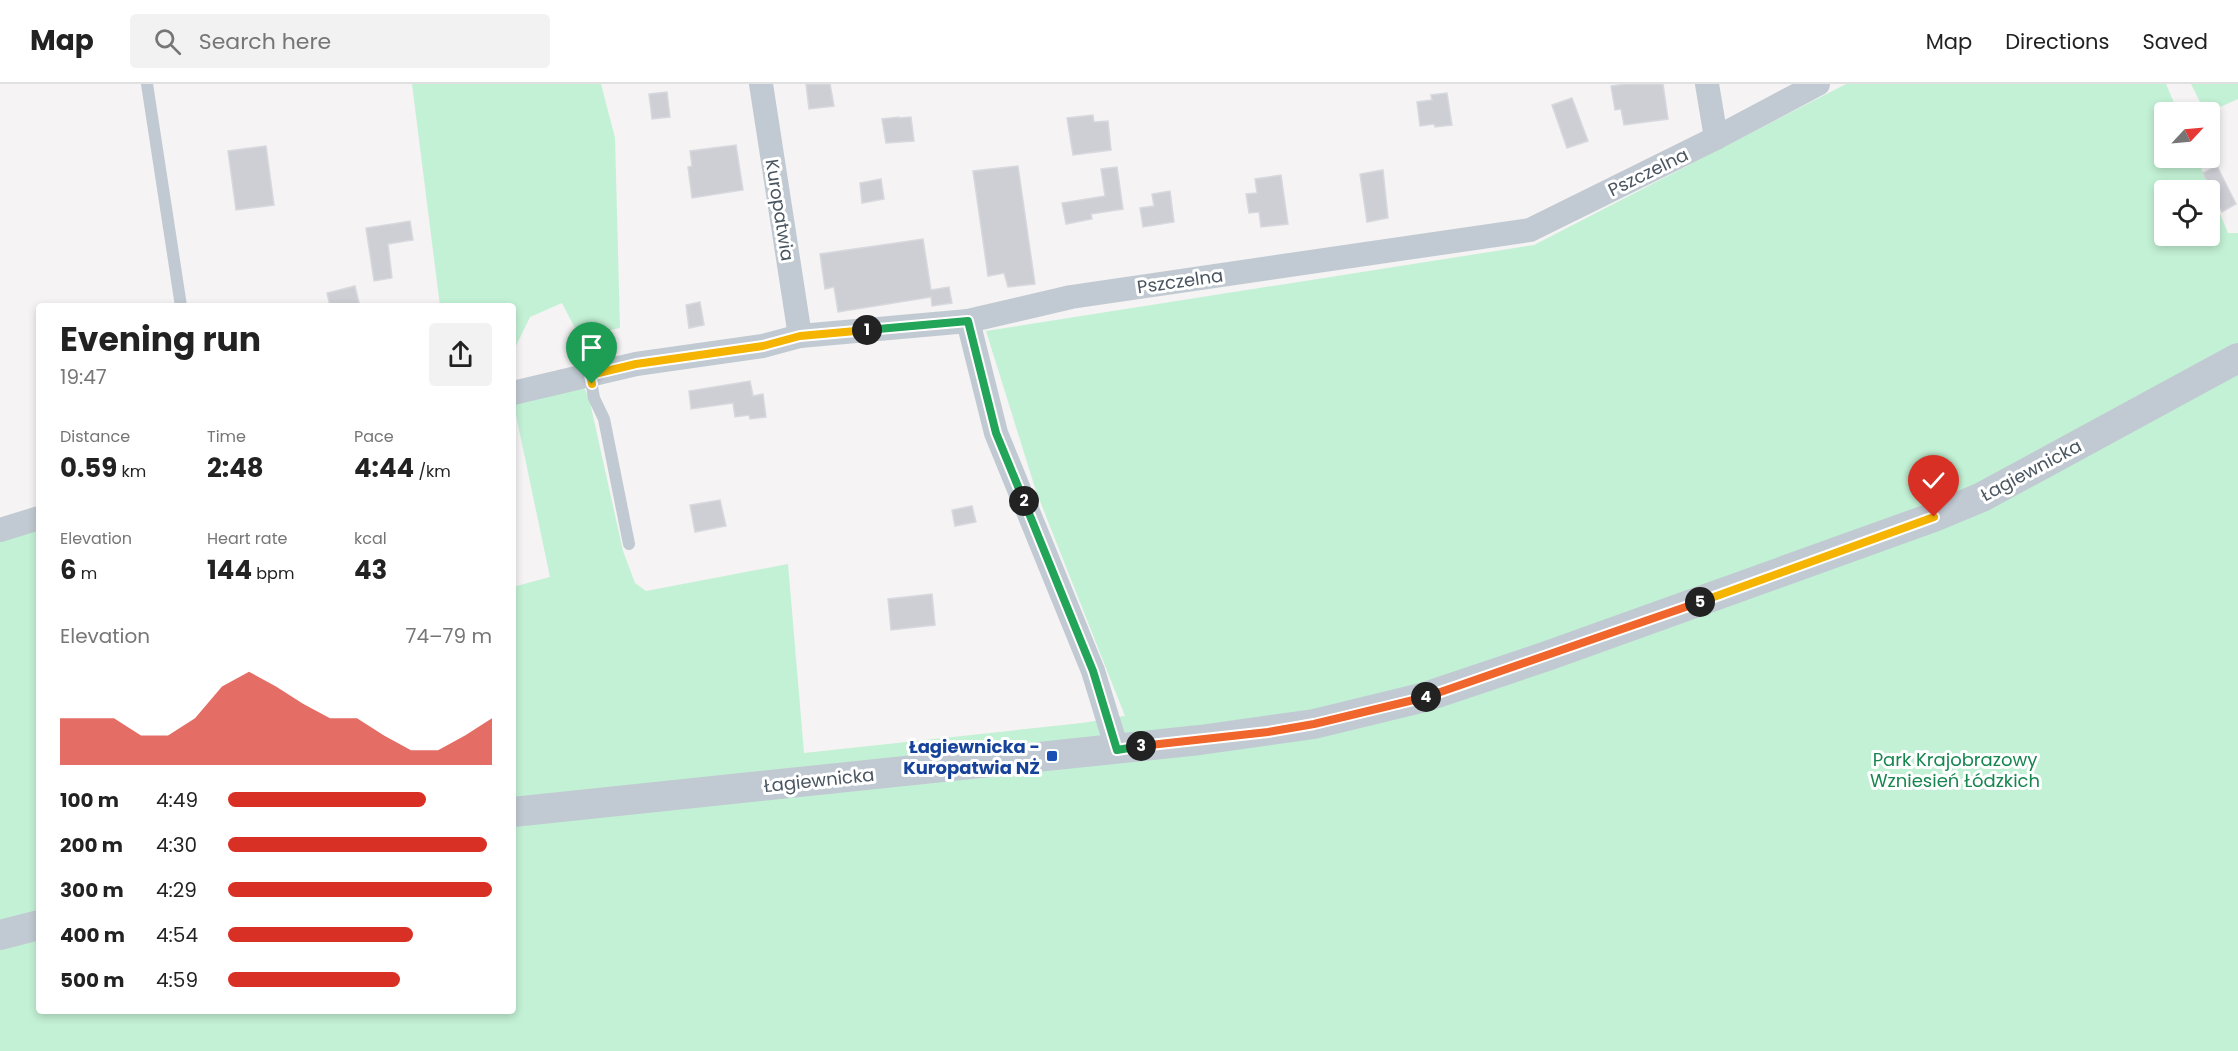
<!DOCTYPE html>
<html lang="en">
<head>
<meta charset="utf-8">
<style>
  :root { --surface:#fff; --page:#f2f2f2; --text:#222; --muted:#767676; --line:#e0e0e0; --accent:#d93025 }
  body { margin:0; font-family:Poppins,sans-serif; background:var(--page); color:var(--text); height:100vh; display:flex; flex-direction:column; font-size:22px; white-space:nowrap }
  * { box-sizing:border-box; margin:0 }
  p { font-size:20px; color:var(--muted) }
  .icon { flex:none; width:33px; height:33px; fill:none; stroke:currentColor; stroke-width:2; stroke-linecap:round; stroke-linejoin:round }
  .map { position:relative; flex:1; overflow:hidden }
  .panel { position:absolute; left:36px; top:219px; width:480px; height:711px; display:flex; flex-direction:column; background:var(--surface); border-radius:6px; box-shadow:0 3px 9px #0003 }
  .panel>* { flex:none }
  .needle { width:39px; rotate:64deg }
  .fabs { position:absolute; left:2154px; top:18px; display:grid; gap:12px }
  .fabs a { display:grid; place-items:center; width:66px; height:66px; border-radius:6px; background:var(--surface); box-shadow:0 3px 9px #0003; font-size:30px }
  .pin { position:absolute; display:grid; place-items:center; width:51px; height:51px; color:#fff; margin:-62px -26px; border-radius:50% 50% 50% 0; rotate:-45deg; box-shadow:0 0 6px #0007 }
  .pin .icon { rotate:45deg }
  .km { position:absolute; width:30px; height:30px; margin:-15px; border-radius:50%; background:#222; color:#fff; font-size:16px; line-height:30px; text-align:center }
  .round { display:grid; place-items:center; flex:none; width:63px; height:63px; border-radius:6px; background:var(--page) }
  .headline { display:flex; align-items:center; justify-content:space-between; height:102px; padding:0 24px }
  h1 { font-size:33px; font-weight:700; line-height:45px }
  .metrics { display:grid; grid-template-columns:repeat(3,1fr); gap:9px; height:102px; padding:6px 24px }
  .metrics div { display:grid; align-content:center }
  .metrics b { font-size:26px; font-weight:700 }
  .metrics small { font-size:16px; font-weight:400 }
  .metrics p { font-size:16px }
  .chart { height:168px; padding:12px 24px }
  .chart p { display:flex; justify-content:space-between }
  .chart svg { width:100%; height:108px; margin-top:6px; fill:var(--accent); opacity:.7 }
  ul { padding:0 24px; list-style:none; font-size:20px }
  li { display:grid; grid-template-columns:96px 72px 1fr; align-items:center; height:45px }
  li i { height:15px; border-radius:8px; background:var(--accent) }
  header { display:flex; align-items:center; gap:36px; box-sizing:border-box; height:84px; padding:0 30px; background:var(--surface); border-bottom:2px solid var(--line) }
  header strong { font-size:28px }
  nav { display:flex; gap:33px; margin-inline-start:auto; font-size:21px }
  .search { width:420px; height:54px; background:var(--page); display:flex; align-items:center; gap:15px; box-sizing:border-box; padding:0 21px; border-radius:6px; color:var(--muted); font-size:22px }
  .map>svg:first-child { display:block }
</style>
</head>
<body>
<header>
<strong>Map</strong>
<div class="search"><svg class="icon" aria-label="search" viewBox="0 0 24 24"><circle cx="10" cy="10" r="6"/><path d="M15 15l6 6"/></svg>Search here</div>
<nav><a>Map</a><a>Directions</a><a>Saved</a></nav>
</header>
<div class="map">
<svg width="2238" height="967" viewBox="0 0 2238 967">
  <rect width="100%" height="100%" fill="#f5f3f3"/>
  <!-- green -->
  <g fill="#c3f1d5" fill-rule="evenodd">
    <path d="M412 0H601L615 54 620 244 579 252 562 219 530 233 513 268V222H440Z"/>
    <path d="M1846 0H2166L2178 28H2164V74H2197L2228 149H2238V967H0V448L39 439V927H513V503L550 493 513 317 583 302 589 314 623 467 635 499 646 507 788 480 804 669 1082 639 1125 632 1036 407 986 247 1534 161ZM2164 106H2210V152H2164Z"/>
    <path d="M2191 0H2238V15L2209 28H2205Z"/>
  </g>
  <!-- building -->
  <g fill="#cdcfd5" stroke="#d7d9de" stroke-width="1.5">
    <path d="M806 0H830L834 22 809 25Z"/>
    <path d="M1626 0H1663L1668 35 1624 41 1621 25 1615 26 1611 2Z"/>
    <path d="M667 8 670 33 652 35 649 10Z"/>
    <path d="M1447 9 1452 41 1435 43 1434 40 1420 42 1417 18 1432 16 1431 11Z"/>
    <path d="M1572 14 1588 57 1567 64 1552 21Z"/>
    <path d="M1093 31 1094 38 1108 37 1111 66 1073 71 1067 34Z"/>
    <path d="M899 33V34L911 33 914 57 886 59 882 35Z"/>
    <path d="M736 61 743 106 692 114 688 83 692 82 690 67Z"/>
    <path d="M266 62 274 121 236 126 228 67Z"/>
    <path d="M1018 82 1035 200 1008 203 1004 189 988 192 973 87Z"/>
    <path d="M2217 82 2236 120 2222 128 2203 89Z"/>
    <path d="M1117 83 1123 125 1091 130 1092 135 1066 140 1062 119 1105 112 1101 85Z"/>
    <path d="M1383 86 1388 134 1367 138 1360 90Z"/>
    <path d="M1281 91 1288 140 1261 143 1259 128 1249 129 1246 110 1257 109 1255 95Z"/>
    <path d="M881 95 884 115 862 119 860 99Z"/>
    <path d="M1170 107 1174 138 1143 143 1140 124 1154 122 1152 110Z"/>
    <path d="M410 137 413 156 388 160 392 194 374 197 366 144Z"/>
    <path d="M923 155 931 206 949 203 952 219 932 222 931 213 838 228 834 203 825 205 820 170Z"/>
    <path d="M355 202 359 219 347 222H330L327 209Z"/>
    <path d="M700 218 704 241 689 244 686 221Z"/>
    <path d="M750 297 753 312 763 310 766 333 750 335 749 331 735 333 733 319 691 325 689 307Z"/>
    <path d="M720 416 726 442 695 448 690 421Z"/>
    <path d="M972 422 976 438 955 442 952 426Z"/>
    <path d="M932 510 935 541 891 546 888 515Z"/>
  </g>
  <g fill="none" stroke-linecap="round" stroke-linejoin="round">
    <!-- service -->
    <g stroke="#c1cad2" stroke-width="12">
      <path d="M147 0 181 222"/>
      <path d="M590 291 594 314 604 335 629 460"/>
    </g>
    <!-- minor -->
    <g stroke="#c1cad2" stroke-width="24">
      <path d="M761 0 800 252"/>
      <path d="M1707 0 1716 54"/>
      <path d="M968 237 996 349 1093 587 1117 665"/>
      <path d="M513 309 636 280 763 262 800 252 968 237 1071 213 1530 146 1716 54 1818 0"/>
      <path d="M0 446 39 434"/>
    </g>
    <!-- tertiary -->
    <g stroke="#c1cad2" stroke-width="30">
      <path d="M513 728 1200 656 1314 640 1425 613 1547 572 1934 433 1982 413 2238 274"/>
      <path d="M0 851 39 841"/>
    </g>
  </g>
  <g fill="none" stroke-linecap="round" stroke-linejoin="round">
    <defs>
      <path id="split-1" d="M592 300 590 291 636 280 763 262 800 252 867 246"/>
      <path id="split-2" d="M867 246 968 237 996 349 1024 417"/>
      <path id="split-3" d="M1024 417 1093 587 1117 666 1141 662"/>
      <path id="split-4" d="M1141 662 1268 648 1314 640 1426 613"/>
      <path id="split-5" d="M1426 613 1700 518"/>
      <path id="split-6" d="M1700 518 1934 433"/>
    </defs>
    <!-- split-1 casing -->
    <use href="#split-1" stroke="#fff" stroke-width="12"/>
    <!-- split-2 casing -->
    <use href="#split-2" stroke="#fff" stroke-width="12"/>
    <!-- split-3 casing -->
    <use href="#split-3" stroke="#fff" stroke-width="12"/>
    <!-- split-4 casing -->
    <use href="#split-4" stroke="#fff" stroke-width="12"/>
    <!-- split-5 casing -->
    <use href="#split-5" stroke="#fff" stroke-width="12"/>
    <!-- split-6 casing -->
    <use href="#split-6" stroke="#fff" stroke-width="12"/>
    <!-- split-1 -->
    <use href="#split-1" stroke="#f5b400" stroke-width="8"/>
    <!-- split-2 -->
    <use href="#split-2" stroke="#22a559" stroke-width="8"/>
    <!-- split-3 -->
    <use href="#split-3" stroke="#22a559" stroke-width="8"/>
    <!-- split-4 -->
    <use href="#split-4" stroke="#f0652b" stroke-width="8"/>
    <!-- split-5 -->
    <use href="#split-5" stroke="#f0652b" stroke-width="8"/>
    <!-- split-6 -->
    <use href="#split-6" stroke="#f5b400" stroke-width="8"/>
  </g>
  <!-- markers -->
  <rect fill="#1a4fb4" stroke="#fff" stroke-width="2" x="1046" y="666" width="12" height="12" rx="3"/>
  <g text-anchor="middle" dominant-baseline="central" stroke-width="6" stroke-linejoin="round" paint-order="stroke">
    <!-- street labels -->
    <g font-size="18" fill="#4a5661" stroke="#fff">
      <text transform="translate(1648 88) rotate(-26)">Pszczelna</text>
      <text transform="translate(780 126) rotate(81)">Kuropatwia</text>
      <text transform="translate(1180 197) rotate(-8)">Pszczelna</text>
      <text transform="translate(2031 386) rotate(-28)">Łagiewnicka</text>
      <text transform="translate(819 696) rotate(-6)">Łagiewnicka</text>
    </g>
    <!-- transit labels -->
    <g font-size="18" font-weight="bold" fill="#164399" stroke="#fff" text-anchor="end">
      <text x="1040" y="662">Łagiewnicka -<tspan x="1040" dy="21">Kuropatwia NŻ</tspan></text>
    </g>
    <!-- park labels -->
    <g font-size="18" fill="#17864f" stroke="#fff">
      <text x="1955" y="675">Park Krajobrazowy<tspan x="1955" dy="21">Wzniesień Łódzkich</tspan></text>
    </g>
  </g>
</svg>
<div class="fabs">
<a><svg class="needle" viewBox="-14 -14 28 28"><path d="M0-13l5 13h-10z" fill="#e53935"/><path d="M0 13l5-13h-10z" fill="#767676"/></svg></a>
<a><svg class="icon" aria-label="locate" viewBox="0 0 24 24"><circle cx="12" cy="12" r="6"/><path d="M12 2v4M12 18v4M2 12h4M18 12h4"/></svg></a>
</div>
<div class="pin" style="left:592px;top:300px;background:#1e9e55"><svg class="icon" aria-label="arrive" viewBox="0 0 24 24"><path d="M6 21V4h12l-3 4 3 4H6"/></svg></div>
<div class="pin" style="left:1934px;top:433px;background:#d93025"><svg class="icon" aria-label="check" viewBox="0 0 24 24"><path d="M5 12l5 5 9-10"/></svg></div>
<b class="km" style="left:867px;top:246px">1</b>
<b class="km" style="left:1024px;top:417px">2</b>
<b class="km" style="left:1141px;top:662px">3</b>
<b class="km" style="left:1426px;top:613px">4</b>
<b class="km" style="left:1700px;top:518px">5</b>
<section class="panel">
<div class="headline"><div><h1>Evening run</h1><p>19:47</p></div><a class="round"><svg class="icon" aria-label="share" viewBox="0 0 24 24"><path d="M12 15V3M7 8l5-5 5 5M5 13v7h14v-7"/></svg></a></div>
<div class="metrics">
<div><p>Distance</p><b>0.59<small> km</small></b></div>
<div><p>Time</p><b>2:48</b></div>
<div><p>Pace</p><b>4:44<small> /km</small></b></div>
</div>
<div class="metrics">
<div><p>Elevation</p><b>6<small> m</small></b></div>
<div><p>Heart rate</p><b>144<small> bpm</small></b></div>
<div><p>kcal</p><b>43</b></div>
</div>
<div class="chart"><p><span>Elevation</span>74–79 m</p>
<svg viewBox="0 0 160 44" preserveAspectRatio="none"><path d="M0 44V25L10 25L20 25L30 32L40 32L50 25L60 12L70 6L80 12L90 19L100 25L110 25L120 32L130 38L140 38L150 32L160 25V44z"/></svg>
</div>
<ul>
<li><b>100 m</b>4:49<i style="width:75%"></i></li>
<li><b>200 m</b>4:30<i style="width:98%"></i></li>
<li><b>300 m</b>4:29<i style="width:100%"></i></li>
<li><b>400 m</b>4:54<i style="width:70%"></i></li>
<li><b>500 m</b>4:59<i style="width:65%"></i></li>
</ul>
</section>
</div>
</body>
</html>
